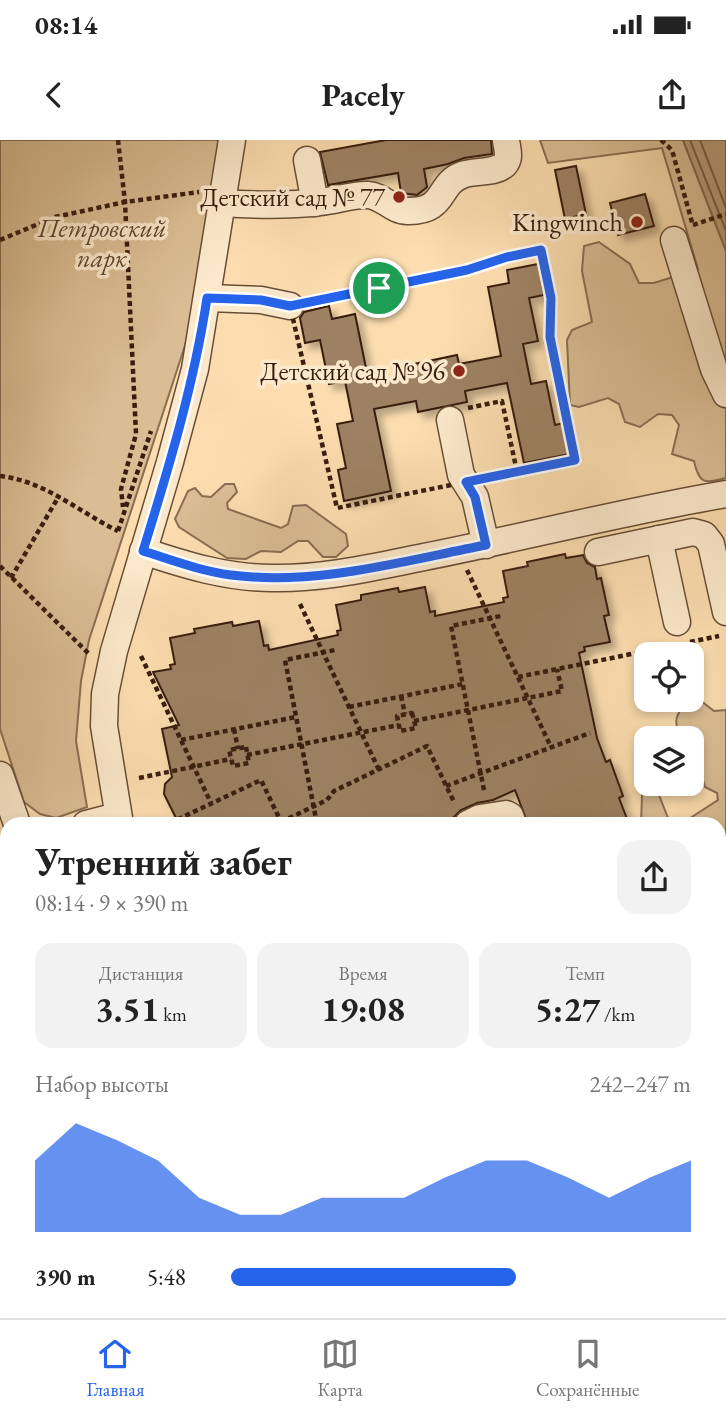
<!DOCTYPE html>
<html lang="ru">
<head>
<meta charset="utf-8">
<style>
  :root { --surface:#fff; --page:#f2f2f2; --text:#222; --muted:#767676; --line:#e0e0e0; --accent:#2563eb }
  body { margin:0; font-family:"EB Garamond",serif; background:var(--page); color:var(--text); height:100vh; display:flex; flex-direction:column; font-size:26px; white-space:nowrap }
  * { box-sizing:border-box; margin:0 }
  p { font-size:23px; color:var(--muted) }
  .icon { flex:none; width:38px; height:38px; fill:none; stroke:currentColor; stroke-width:2; stroke-linecap:round; stroke-linejoin:round }
  .map { position:relative; flex:1; overflow:hidden }
  .panel { position:absolute; left:0px; top:677px; width:726px; height:502px; display:flex; flex-direction:column; background:var(--surface); border-radius:21px 21px 0 0; box-shadow:0 4px 10px #0003 }
  .panel>* { flex:none }
  .fabs { position:absolute; left:634px; top:502px; display:grid; gap:14px }
  .fabs a { display:grid; place-items:center; width:70px; height:70px; border-radius:14px; background:var(--surface); box-shadow:0 4px 10px #0003; font-size:35px }
  .pin { position:absolute; display:grid; place-items:center; width:60px; height:60px; color:#fff; margin:-30px; border:4px solid #fff; border-radius:50%; box-shadow:0 2px 7px #0007 }
  .round { display:grid; place-items:center; flex:none; width:74px; height:74px; border-radius:21px; background:var(--page) }
  .overview { display:flex; align-items:center; justify-content:space-between; height:119px; padding:0 35px }
  h1 { font-size:38px; font-weight:700; line-height:52px }
  .stats { display:grid; grid-template-columns:repeat(3,1fr); gap:10px; height:119px; padding:7px 35px }
  .stats div { display:grid; align-content:center; border-radius:18px; background:var(--page); text-align:center }
  .stats b { font-size:35px; font-weight:700 }
  .stats small { font-size:19px; font-weight:400 }
  .stats p { font-size:19px }
  .chart { height:196px; padding:14px 35px }
  .chart p { display:flex; justify-content:space-between }
  .chart svg { width:100%; height:126px; margin-top:7px; fill:var(--accent); opacity:.7 }
  ul { padding:0 35px; list-style:none; font-size:23px }
  li { display:grid; grid-template-columns:112px 84px 1fr; align-items:center; height:52px }
  li i { height:18px; border-radius:9px; background:var(--accent) }
  .status { display:flex; justify-content:space-between; align-items:center; height:49px; padding:0 35px; background:var(--surface); direction:ltr }
  .status svg { height:19px; fill:currentColor }
  header { display:flex; justify-content:space-between; align-items:center; height:91px; padding:0 35px; background:var(--surface); font-size:32px; font-weight:700 }
  .dock { display:flex; justify-content:space-around; align-items:center; height:98px; border-top:2px solid var(--line); background:var(--surface); font-size:19px; color:var(--muted) }
  .dock a { display:grid; justify-items:center; gap:4px }
  .dock .on { color:var(--accent) }
  .map>svg:first-child { display:block }
</style>
</head>
<body>
<div class="status"><b>08:14</b><svg viewBox="0 0 49 12"><path d="M0 12V9h3v3zM5 12V6h3v6zM10 12V3h3v9zM15 12V0h3v12zM26 1h20v11H26zM47 4h2v5h-2z"/></svg></div>
<header><svg class="icon" aria-label="back" viewBox="0 0 24 24"><path d="M15 5l-7 7 7 7"/></svg>Pacely<svg class="icon" aria-label="share" viewBox="0 0 24 24"><path d="M12 15V3M7 8l5-5 5 5M5 13v7h14v-7"/></svg></header>
<div class="map">
<svg width="726" height="1178" viewBox="0 0 726 1178">
  <defs>
    <filter id="shadow"><feDropShadow dx="6" dy="6" stdDeviation="3.5" flood-color="#0004"/></filter>
  </defs>
  <rect width="100%" height="100%" fill="#fbddaf"/>
  <filter id="stains"><feTurbulence type="fractalNoise" baseFrequency=".00286" numOctaves="4"/><feColorMatrix values="0 0 0 0 .2 0 0 0 0 .09 0 0 0 0 .02 0 0 0 .5 -.17"/></filter>
  <radialGradient id="worn" r=".72"><stop offset=".6" stop-color="#630" stop-opacity="0"/><stop offset="1" stop-color="#630" stop-opacity=".3"/></radialGradient>
  <!-- green -->
  <g fill="#dabd94" stroke="#896e52" stroke-width="2">
    <path d="M0 0H221L191 187 89 500 81 541 76 601 87 667 56 678 40 674 24 662 0 589Z"/>
    <path d="M540 0H683L726 111V338C704 344 699 344 694 321L672 314 679 285 672 275 658 274 640 287 625 282 619 264 608 258 579 267 570 265 567 200 572 190 592 182 582 131 584 106 599 102 630 124 639 143H654L698 129 662 8 548 23Z"/>
    <path d="M225 344H234L237 352 227 363 228 369 281 388 288 384 293 366 306 365 346 394 348 406 336 417H323L308 401H298L281 412 261 411 246 419 227 418 179 387 175 379 188 351 195 348 202 356 211 357Z"/>
    <path d="M696 557 714 571 726 570V732L719 704V684H641L642 655 646 646 655 645 670 683 684 682 718 660 717 653 705 647 691 598H685C667 582 680 566 696 557Z"/>
    <path d="M726 893V1178H637L632 1173 719 1172V898Z"/>
    <path d="M7 1153V1172L23 1173 0 1178V1155Z"/>
    <path d="M256 1173H297L300 1178H256Z"/>
    <path d="M420 1173H520L523 1178H423Z"/>
    <path d="M532 1173H613L617 1178H537Z"/>
  </g>
  <!-- water -->
  <path fill="#b99c79" stroke="#856a4f" stroke-width="2" d="M683 0H726V111Z"/>
  <g fill="none" stroke-linecap="round" stroke-linejoin="round">
    <!-- shore -->
    <g stroke="#785d44" stroke-width="2">
      <path d="M690 0 726 91"/>
      <path d="M700 0 726 68"/>
    </g>
  </g>
  <!-- building -->
  <g fill="#9d8162" stroke="#381e0f" stroke-width="2" filter="url(#shadow)">
    <path d="M386 0H491L492 14 464 18 448 24 424 29 427 47 417 55 401 53 398 33 328 45 320 12Z"/>
    <path d="M576 26 586 74 565 79 555 30Z"/>
    <path d="M645 54 654 86 618 95 610 63Z"/>
    <path d="M538 124 544 155 529 158 538 201 523 204 531 244 546 241 555 285 564 283 570 314 524 323 507 243 465 251 467 262 418 272 416 261 374 269 391 351 344 361 338 330 346 328 337 284 353 281 345 241 329 244 320 200 305 203 300 178 304 172 329 166 332 179 355 174 369 243 410 234 409 225 457 215 459 224 501 216 488 147 509 143 507 130Z"/>
    <path d="M565 414 566 418 583 415 587 423 595 427 597 439 601 438 609 475 604 476 610 502 584 507 585 511 579 513 597 598 606 622 610 620 623 656 619 658 629 684H528L515 650 493 660 477 663 461 670 452 679V684H179L164 654 165 644 172 637 162 589 179 585 153 532 171 529 170 525 175 524 170 498 195 493 194 489 232 482 233 486 259 481 264 506 268 505 269 510 338 495 337 491 341 490 336 465 361 460V455L398 448 399 452 425 447 430 472 435 471V476L504 462 503 458 508 457 503 431 528 426 527 422Z"/>
  </g>
  <g fill="none" stroke-linecap="round" stroke-linejoin="round">
    <!-- minor-tunnel -->
    <path stroke="#d4b78f" stroke-width="26" stroke-dasharray="26 13" stroke-linecap="butt" d="M0 862 7 885"/>
    <defs>
      <g id="minor">
        <path d="M307 20 315 63"/>
        <path d="M222 63C254 65 287 66 319 62 335 61 353 54 368 55 383 56 393 71 407 71 447 72 437 44 462 35 474 30 494 34 504 25 511 18 507 9 506 0"/>
        <path d="M674 100 714 229 726 254"/>
        <path d="M207 158 261 160 290 166"/>
        <path d="M450 280 461 335 475 357 486 405"/>
        <path d="M659 399 677 482"/>
        <path d="M143 411C185 425 227 438 272 438 323 439 374 427 424 417 525 397 625 371 726 354"/>
        <path d="M598 412 693 392 704 395 711 404 726 472"/>
        <path d="M0 635 17 684"/>
        <path d="M86 684 117 676"/>
        <path d="M120 684 104 586 105 554 114 511 170 322 195 229 232 0"/>
        <path d="M468 684 480 678 506 674 510 676 513 684"/>
        <path d="M0 745 7 741"/>
        <path d="M719 785 726 789"/>
        <path d="M0 837 7 835"/>
        <path d="M0 975 7 973"/>
        <path d="M113 1172V1178"/>
        <path d="M375 1172 379 1178"/>
      </g>
    </defs>
    <!-- minor casing -->
    <use href="#minor" stroke="#694e37" stroke-width="29"/>
    <!-- path -->
    <g stroke="#381e0f" stroke-width="4.5" stroke-dasharray="5 3.5" stroke-linecap="butt">
      <path d="M118 0 125 62 136 294 121 349 123 367"/>
      <path d="M661 0 672 10 693 86"/>
      <path d="M693 85 726 74"/>
      <path d="M0 100 55 77 125 62 199 52"/>
      <path d="M541 110 551 158 550 197 575 320 337 368 290 166 467 129 507 117Z"/>
      <path d="M468 268 502 261 517 332"/>
      <path d="M0 336C45 341 79 372 118 391"/>
      <path d="M118 391 151 291"/>
      <path d="M0 426 89 514"/>
      <path d="M467 430 551 607"/>
      <path d="M11 438 59 356"/>
      <path d="M300 464 379 630"/>
      <path d="M690 502 719 496"/>
      <path d="M141 516 211 663"/>
      <path d="M518 537 671 506"/>
      <path d="M401 556 405 574"/>
      <path d="M349 567 463 544"/>
      <path d="M412 573 416 588 400 591 397 576Z"/>
      <path d="M414 581 562 551 557 529"/>
      <path d="M234 589 238 609"/>
      <path d="M181 600 296 577"/>
      <path d="M246 607 249 623 233 626 229 610Z"/>
      <path d="M247 615 399 585"/>
      <path d="M139 638 231 619"/>
      <path d="M446 646 590 593"/>
      <path d="M484 650 451 486 501 476"/>
      <path d="M281 682 327 660 334 651 427 606 454 662"/>
      <path d="M170 683 261 640 282 684"/>
      <path d="M317 684 285 520 335 510"/>
      <path d="M0 1047 7 1045"/>
      <path d="M0 1104 7 1102"/>
      <path d="M62 1172 63 1178"/>
      <path d="M326 1172 334 1178"/>
      <path d="M0 1177 14 1172"/>
      <path d="M241 1178V1172"/>
    </g>
    <!-- minor -->
    <use href="#minor" stroke="#fce9cb" stroke-width="26"/>
  </g>
  <g fill="none" stroke-linecap="round" stroke-linejoin="round">
    <defs>
      <path id="route" d="M541 110 551 158 550 197 575 320 466 342 475 357 486 405C402 421 317 446 231 435 200 431 172 420 143 411 169 327 194 244 207 158L261 160 290 166 467 130 507 117Z"/>
    </defs>
    <!-- route casing -->
    <use href="#route" stroke="#fff" stroke-width="14"/>
    <!-- route -->
    <use href="#route" stroke="#2563eb" stroke-width="9"/>
  </g>
  <!-- markers -->
  <g fill="#8f2418" stroke="#fce9cb" stroke-width="2.5">
    <circle cx="399" cy="57" r="7"/>
    <circle cx="637" cy="82" r="7"/>
    <circle cx="459" cy="231" r="7"/>
  </g>
  <g text-anchor="middle" dominant-baseline="central" stroke-width="7" stroke-linejoin="round" paint-order="stroke">
    <!-- poi labels -->
    <g font-size="26" fill="#381e0f" stroke="#fce9cb" text-anchor="end">
      <text x="385" y="57">Детский сад № 77</text>
      <text x="623" y="82">Kingwinch</text>
      <text x="445" y="231">Детский сад № 96</text>
    </g>
    <!-- park labels -->
    <g font-size="26" font-style="italic" fill="#604630" stroke="#fce9cb">
      <text x="102" y="88">Петровский<tspan x="102" dy="30">парк</tspan></text>
    </g>
  </g>
  <rect width="100%" height="100%" filter="url(#stains)"/>
  <rect width="100%" height="100%" fill="url(#worn)"/>
</svg>
<div class="fabs">
<a><svg class="icon" aria-label="locate" viewBox="0 0 24 24"><circle cx="12" cy="12" r="6"/><path d="M12 2v4M12 18v4M2 12h4M18 12h4"/></svg></a>
<a><svg class="icon" aria-label="layers" viewBox="0 0 24 24"><path d="M12 4l9 5-9 5-9-5zM3 14l9 5 9-5"/></svg></a>
</div>
<div class="pin" style="left:379px;top:148px;background:#1e9e55"><svg class="icon" aria-label="arrive" viewBox="0 0 24 24"><path d="M6 21V4h12l-3 4 3 4H6"/></svg></div>
<section class="panel">
<div class="overview"><div><h1>Утренний забег</h1><p>08:14 · 9 × 390 m</p></div><a class="round"><svg class="icon" aria-label="share" viewBox="0 0 24 24"><path d="M12 15V3M7 8l5-5 5 5M5 13v7h14v-7"/></svg></a></div>
<div class="stats">
<div><p>Дистанция</p><b>3.51<small> km</small></b></div>
<div><p>Время</p><b>19:08</b></div>
<div><p>Темп</p><b>5:27<small> /km</small></b></div>
</div>
<div class="chart"><p><span>Набор высоты</span>242–247 m</p>
<svg viewBox="0 0 160 44" preserveAspectRatio="none"><path d="M0 44V19L10 6L20 12L30 19L40 32L50 38L60 38L70 32L80 32L90 32L100 25L110 19L120 19L130 25L140 32L150 25L160 19V44z"/></svg>
</div>
<ul>
<li><b>390 m</b>5:48<i style="width:62%"></i></li>
</ul>
</section>
</div>
<nav class="dock">
<a class="on"><svg class="icon" aria-label="home" viewBox="0 0 24 24"><path d="M3 11l9-7 9 7M6 9v11h12V9"/></svg>Главная</a>
<a><svg class="icon" aria-label="map" viewBox="0 0 24 24"><path d="M3 6l6-2 6 2 6-2v14l-6 2-6-2-6 2zM9 4v14M15 6v14"/></svg>Карта</a>
<a><svg class="icon" aria-label="saved" viewBox="0 0 24 24"><path d="M7 4h10v16l-5-4-5 4z"/></svg>Сохранённые</a>
</nav>
</body>
</html>
